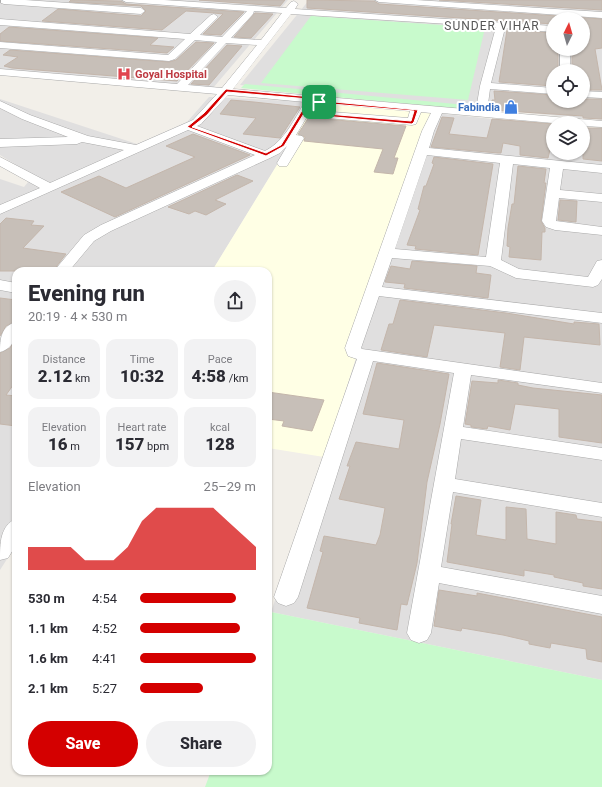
<!DOCTYPE html>
<html lang="en">
<head>
<meta charset="utf-8">
<style>
  :root { --surface:#fff; --page:#f2f2f3; --text:#2b2b33; --muted:#7c7c81; --accent:#d40000 }
  body { margin:0; font-family:Roboto,sans-serif; background:var(--page); color:var(--text); height:100vh; display:flex; flex-direction:column; font-size:15px; white-space:nowrap }
  * { box-sizing:border-box; margin:0 }
  p { font-size:13px; color:var(--muted) }
  .icon { flex:none; width:22px; height:22px; fill:none; stroke:currentColor; stroke-width:2; stroke-linecap:round; stroke-linejoin:round }
  .map { position:relative; flex:1; overflow:hidden }
  .sheet { position:absolute; left:12px; top:267px; width:260px; height:508px; display:flex; flex-direction:column; background:var(--surface); border-radius:12px; box-shadow:0 1px 3px #0004 }
  .sheet>* { flex:none }
  .needle { width:26px; rotate:5deg }
  .buttons { position:absolute; left:546px; top:12px; display:grid; gap:8px }
  .buttons a { display:grid; place-items:center; width:44px; height:44px; border-radius:50%; background:var(--surface); box-shadow:0 1px 3px #0004; font-size:20px }
  .pin { position:absolute; display:grid; place-items:center; width:34px; height:34px; color:#fff; margin:-17px; border-radius:8px; box-shadow:0 2px 6px #0006 }
  .round { display:grid; place-items:center; flex:none; width:42px; height:42px; border-radius:21px; background:var(--page) }
  .summary { display:flex; align-items:center; justify-content:space-between; height:68px; padding:0 16px }
  h1 { font-size:22px; font-weight:800; line-height:30px }
  .metrics { display:grid; grid-template-columns:repeat(3,1fr); gap:6px; height:68px; padding:4px 16px }
  .metrics div { display:grid; align-content:center; border-radius:10px; background:var(--page); text-align:center }
  .metrics b { font-size:17px; font-weight:800 }
  .metrics small { font-size:11px; font-weight:400 }
  .metrics p { font-size:11px }
  .chart { height:112px; padding:8px 16px }
  .chart p { display:flex; justify-content:space-between }
  .chart svg { width:100%; height:72px; margin-top:4px; fill:var(--accent); opacity:.7 }
  .primary-button { display:flex; gap:8px; margin-top:auto; padding:8px 16px }
  .primary-button a { flex:1; height:46px; border-radius:24px; background:var(--accent); color:#fff; font-size:16px; font-weight:800; line-height:46px; text-align:center }
  .primary-button a+a { background:var(--page); color:var(--text) }
  ul { padding:0 16px; list-style:none; font-size:13px }
  li { display:grid; grid-template-columns:64px 48px 1fr; align-items:center; height:30px }
  li i { height:10px; border-radius:5px; background:var(--accent) }
  .map>svg:first-child { display:block }
</style>
</head>
<body>
<div class="map">
<svg width="602" height="787" viewBox="0 0 602 787">
  <rect width="100%" height="100%" fill="#f2efe9"/>
  <!-- residential -->
  <g fill="#e0dfdf" fill-rule="evenodd">
    <path d="M0 0H288L213 88 0 69Z"/>
    <path d="M309 0H602V120L240 85ZM553 19H583V49H553ZM553 71H583V101H553Z"/>
    <path d="M209 97 313 102 291 142 212 271H16V545L0 570V179L24 187 33 176 0 155V99L137 144 187 122Z"/>
    <path d="M435 113 553 125V153H583V128L602 130V680L271 612 324 457Z"/>
  </g>
  <!-- education -->
  <path fill="#ffffe5" d="M313 102 435 113 324 457 268 448V271H212L291 142Z"/>
  <!-- park -->
  <g fill="#c8facc">
    <path d="M311 16 485 28 468 100 261 83Z"/>
    <path d="M245 84 466 105 461 109 241 88Z"/>
    <path d="M271 612 602 680V787H205L211 771H268V620Z"/>
  </g>
  <!-- building -->
  <g fill="#c7bfb8" stroke="#c4b6ab">
    <path d="M71 0 121 1 126 4 244 12 221 35 203 34 223 14 214 13 186 11 162 30 42 21 58 9 141 16 146 11 141 6 69 2Z"/>
    <path d="M199 0H285L280 6Z"/>
    <path d="M307 0 374 1 379 4 602 19V48L595 49 602 90H583V71H572V49H583V19H553V24L307 8Z"/>
    <path d="M439 0H602V10Z"/>
    <path d="M255 13 273 14 251 38 234 37Z"/>
    <path d="M9 27 158 38 150 45 174 47 167 53 0 41V34Z"/>
    <path d="M507 30 553 33V49H558V71H553V86L499 82Z"/>
    <path d="M196 42 214 43 177 81 12 68 4 66 18 57 3 55 10 50 169 62 176 60Z"/>
    <path d="M227 45 242 46 209 85 191 84Z"/>
    <path d="M494 91 553 95V101H584L583 99H602V119L583 118V116L492 110V100H495Z"/>
    <path d="M231 100 254 102 300 107 280 138 243 134 256 118 220 114Z"/>
    <path d="M309 117 313 118 406 126 394 158H398L393 174 374 172 383 149 304 141 305 137 298 134Z"/>
    <path d="M442 117 454 118 449 134 487 138 492 119 553 124V137L548 158 520 155V146L503 143 501 153H498L431 147Z"/>
    <path d="M583 128H602V161L583 159Z"/>
    <path d="M193 134 250 155 115 217 61 192 99 176 126 188 195 157 166 146Z"/>
    <path d="M434 157 493 164 478 255 415 249 416 246 407 245 420 210 418 209 424 186H426L434 164 432 163Z"/>
    <path d="M518 166 546 169 544 183H546L541 221 545 228V232H542L541 260 509 257 510 247 507 246 508 228 512 204H514Z"/>
    <path d="M237 175 253 181 215 200 226 204 206 215 195 211 189 214 168 207Z"/>
    <path d="M560 200 577 201 576 222 558 220Z"/>
    <path d="M6 218 34 221 31 225 44 226 23 248 66 254 53 271H0V224Z"/>
    <path d="M412 261 477 266 476 273 491 275 488 298 404 288 405 284 385 282 391 266 410 269Z"/>
    <path d="M0 298 16 300V321L6 326 0 336Z"/>
    <path d="M400 300 506 313 574 324V322L599 324 600 345 524 337 520 370 500 367 505 333 434 325 427 357 381 350 389 324H393Z"/>
    <path d="M16 338V381L6 395 16 396V426L0 424V353L10 348Z"/>
    <path d="M377 363 449 374 440 424 427 482 417 563 407 605 401 604 397 630 359 623 360 618 307 608 323 552 320 551 324 536 376 545 380 535 385 508 339 499 350 466H347L356 442 399 449 404 420 363 414Z"/>
    <path d="M498 380 518 383V385L533 388 602 395V443L559 437V409L515 404 510 430 488 426 487 429 471 427V425L465 424 472 381 498 383Z"/>
    <path d="M268 392 324 400 312 431 282 426 284 421 268 419Z"/>
    <path d="M456 496 481 500 476 535 506 540V507L526 509 527 539 556 544V512L576 515 577 519 602 522V589L583 586V583L554 577V575L524 570V576L447 562 452 524H451Z"/>
    <path d="M439 590 477 596V593L602 617V662L587 659 586 649 551 643 550 648 529 644V641L503 635 462 628 461 631 434 626Z"/>
  </g>
  <g fill="none" stroke-linecap="round" stroke-linejoin="round">
    <defs>
      <g id="minor">
        <path d="M1 0H25L141 8 145 11 141 14 4 4 1 3Z"/>
        <path d="M122 0H164L286 8 291 2 294 1 298 4 295 9 553 26V32L505 28 491 83 553 88V94L490 89 487 111 602 121V127L583 126V123H553L442 113 434 131 429 148 602 165V173L563 169 560 190 602 194V202L559 198 556 221 602 227V235L555 230 546 227 542 221 550 168 513 164 501 260 519 269 588 277 597 261 602 260V279L598 285 593 287 516 278 490 266 392 258 382 287 602 313V323L379 296 361 348 362 349 602 383V393L471 375 463 427 602 448V460L461 439 455 479 602 503V517L453 492 441 567 602 596V614L439 583 431 633 427 640 419 643 411 640 407 633 454 373 373 361 298 597 294 603 286 606 278 603 274 597 357 359 348 356 345 348 422 131 431 113 421 112 416 124 412 125 313 117 308 115 296 135 302 136 304 138 287 166H279L277 163 287 146 280 153 270 158 111 231 94 241 69 271H54L84 235 101 225 255 155 188 130 0 214V205L40 188 0 166V157L50 183 124 150 82 142 77 144 0 147V139L68 137 22 119 0 108V101L30 115 88 136 136 145 193 120 217 94 0 75V69L177 84 217 42 195 40 175 59 169 61 0 48V42L168 55 185 39 0 25V19L190 34 211 15 214 14 218 17 200 35 222 37 247 11 126 2ZM254 11 282 13 261 40 231 38 253 14ZM291 14 496 27 480 86 476 110 233 89ZM226 43 257 45 222 88 188 85ZM228 95 305 102C294 119 285 141 265 151L197 126 201 124ZM324 103 410 111 408 118 320 111ZM427 155 500 163 486 257 395 249Z"/>
        <path d="M375 0H416L602 12V18L379 2Z"/>
        <rect x="560" y="49" width="10" height="22"/>
        <path d="M583 91 602 92V98L583 97Z"/>
        <path d="M0 280 16 283V293L0 290Z"/>
        <path d="M16 322C16 335 15 348 0 352 0 339 1 326 16 322Z"/>
        <path d="M16 519V545L8 558 0 560C0 544 0 525 16 519Z"/>
      </g>
    </defs>
    <!-- minor casing -->
    <use href="#minor" stroke="#a9a9a9" stroke-width="1"/>
    <!-- minor -->
    <use href="#minor" fill="#fff" fill-rule="evenodd"/>
  </g>
  <!-- route -->
  <path fill="#d40000" stroke="#fff" fill-rule="evenodd" d="M226 89 312 97 314 98 313 100 418 110 414 122 412 124 313 115 311 114 316 102H311L284 146 266 156 187 127 204 113ZM227 92 309 99 281 145 266 153 192 127 207 115ZM320 103 414 111 411 121 315 113Z"/>
  <!-- icons -->
  <defs>
    <symbol id="hospital-bare" viewBox="-9 -9 18 18"><path d="M-5-5h3v3.5h4V-5h3V5h-3V1.5h-4V5h-3Z" fill="#e0444e" stroke="#fff" stroke-width="2.5" paint-order="stroke"/></symbol>
    <symbol id="shop-bare" viewBox="-9 -9 18 18"><path d="M-5-2.5h2.3a2.7 3.5 0 0 1 5.4 0H5L5.5 6h-11ZM-1.5-2.5h3a1.5 2.3 0 0 0-3 0Z" fill="#3f7fe0" stroke="#fff" stroke-width="2.5" paint-order="stroke"/></symbol>
  </defs>
  <g fill-rule="evenodd">
    <use href="#hospital-bare" x="114" y="64" width="20" height="20"/>
    <use href="#shop-bare" x="501" y="97" width="20" height="20"/>
  </g>
  <g text-anchor="middle" dominant-baseline="central" stroke-width="4" stroke-linejoin="round" paint-order="stroke">
    <!-- far-health labels -->
    <g font-size="11" font-weight="bold" fill="#be3a42" stroke="#fff" text-anchor="start">
      <text x="135" y="74">Goyal Hospital</text>
    </g>
    <!-- far-shop labels -->
    <g font-size="11" font-weight="bold" fill="#366cbe" stroke="#fff" text-anchor="end">
      <text x="500" y="107">Fabindia</text>
    </g>
    <!-- far-neighbourhood labels -->
    <g font-size="12" letter-spacing="1" fill="#555" stroke="#fff">
      <text x="492" y="26">SUNDER VIHAR</text>
    </g>
  </g>
</svg>
<div class="buttons">
<a><svg class="needle" viewBox="-14 -14 28 28"><path d="M0-13l5 13h-10z" fill="#e53935"/><path d="M0 13l5-13h-10z" fill="#7c7c81"/></svg></a>
<a><svg class="icon" aria-label="locate" viewBox="0 0 24 24"><circle cx="12" cy="12" r="6"/><path d="M12 2v4M12 18v4M2 12h4M18 12h4"/></svg></a>
<a><svg class="icon" aria-label="layers" viewBox="0 0 24 24"><path d="M12 4l9 5-9 5-9-5zM3 14l9 5 9-5"/></svg></a>
</div>
<div class="pin" style="left:319px;top:102px;background:#1e9e55"><svg class="icon" aria-label="arrive" viewBox="0 0 24 24"><path d="M6 21V4h12l-3 4 3 4H6"/></svg></div>
<section class="sheet">
<div class="summary"><div><h1>Evening run</h1><p>20:19 · 4 × 530 m</p></div><a class="round"><svg class="icon" aria-label="share" viewBox="0 0 24 24"><path d="M12 15V3M7 8l5-5 5 5M5 13v7h14v-7"/></svg></a></div>
<div class="metrics">
<div><p>Distance</p><b>2.12<small> km</small></b></div>
<div><p>Time</p><b>10:32</b></div>
<div><p>Pace</p><b>4:58<small> /km</small></b></div>
</div>
<div class="metrics">
<div><p>Elevation</p><b>16<small> m</small></b></div>
<div><p>Heart rate</p><b>157<small> bpm</small></b></div>
<div><p>kcal</p><b>128</b></div>
</div>
<div class="chart"><p><span>Elevation</span>25–29 m</p>
<svg viewBox="0 0 160 44" preserveAspectRatio="none"><path d="M0 44V30L10 30L20 30L30 30L40 38L50 38L60 38L70 30L80 14L90 6L100 6L110 6L120 6L130 6L140 14L150 22L160 30V44z"/></svg>
</div>
<ul>
<li><b>530 m</b>4:54<i style="width:83%"></i></li>
<li><b>1.1 km</b>4:52<i style="width:86%"></i></li>
<li><b>1.6 km</b>4:41<i style="width:100%"></i></li>
<li><b>2.1 km</b>5:27<i style="width:54%"></i></li>
</ul>
<div class="primary-button"><a>Save</a><a>Share</a></div>
</section>
</div>
</body>
</html>
